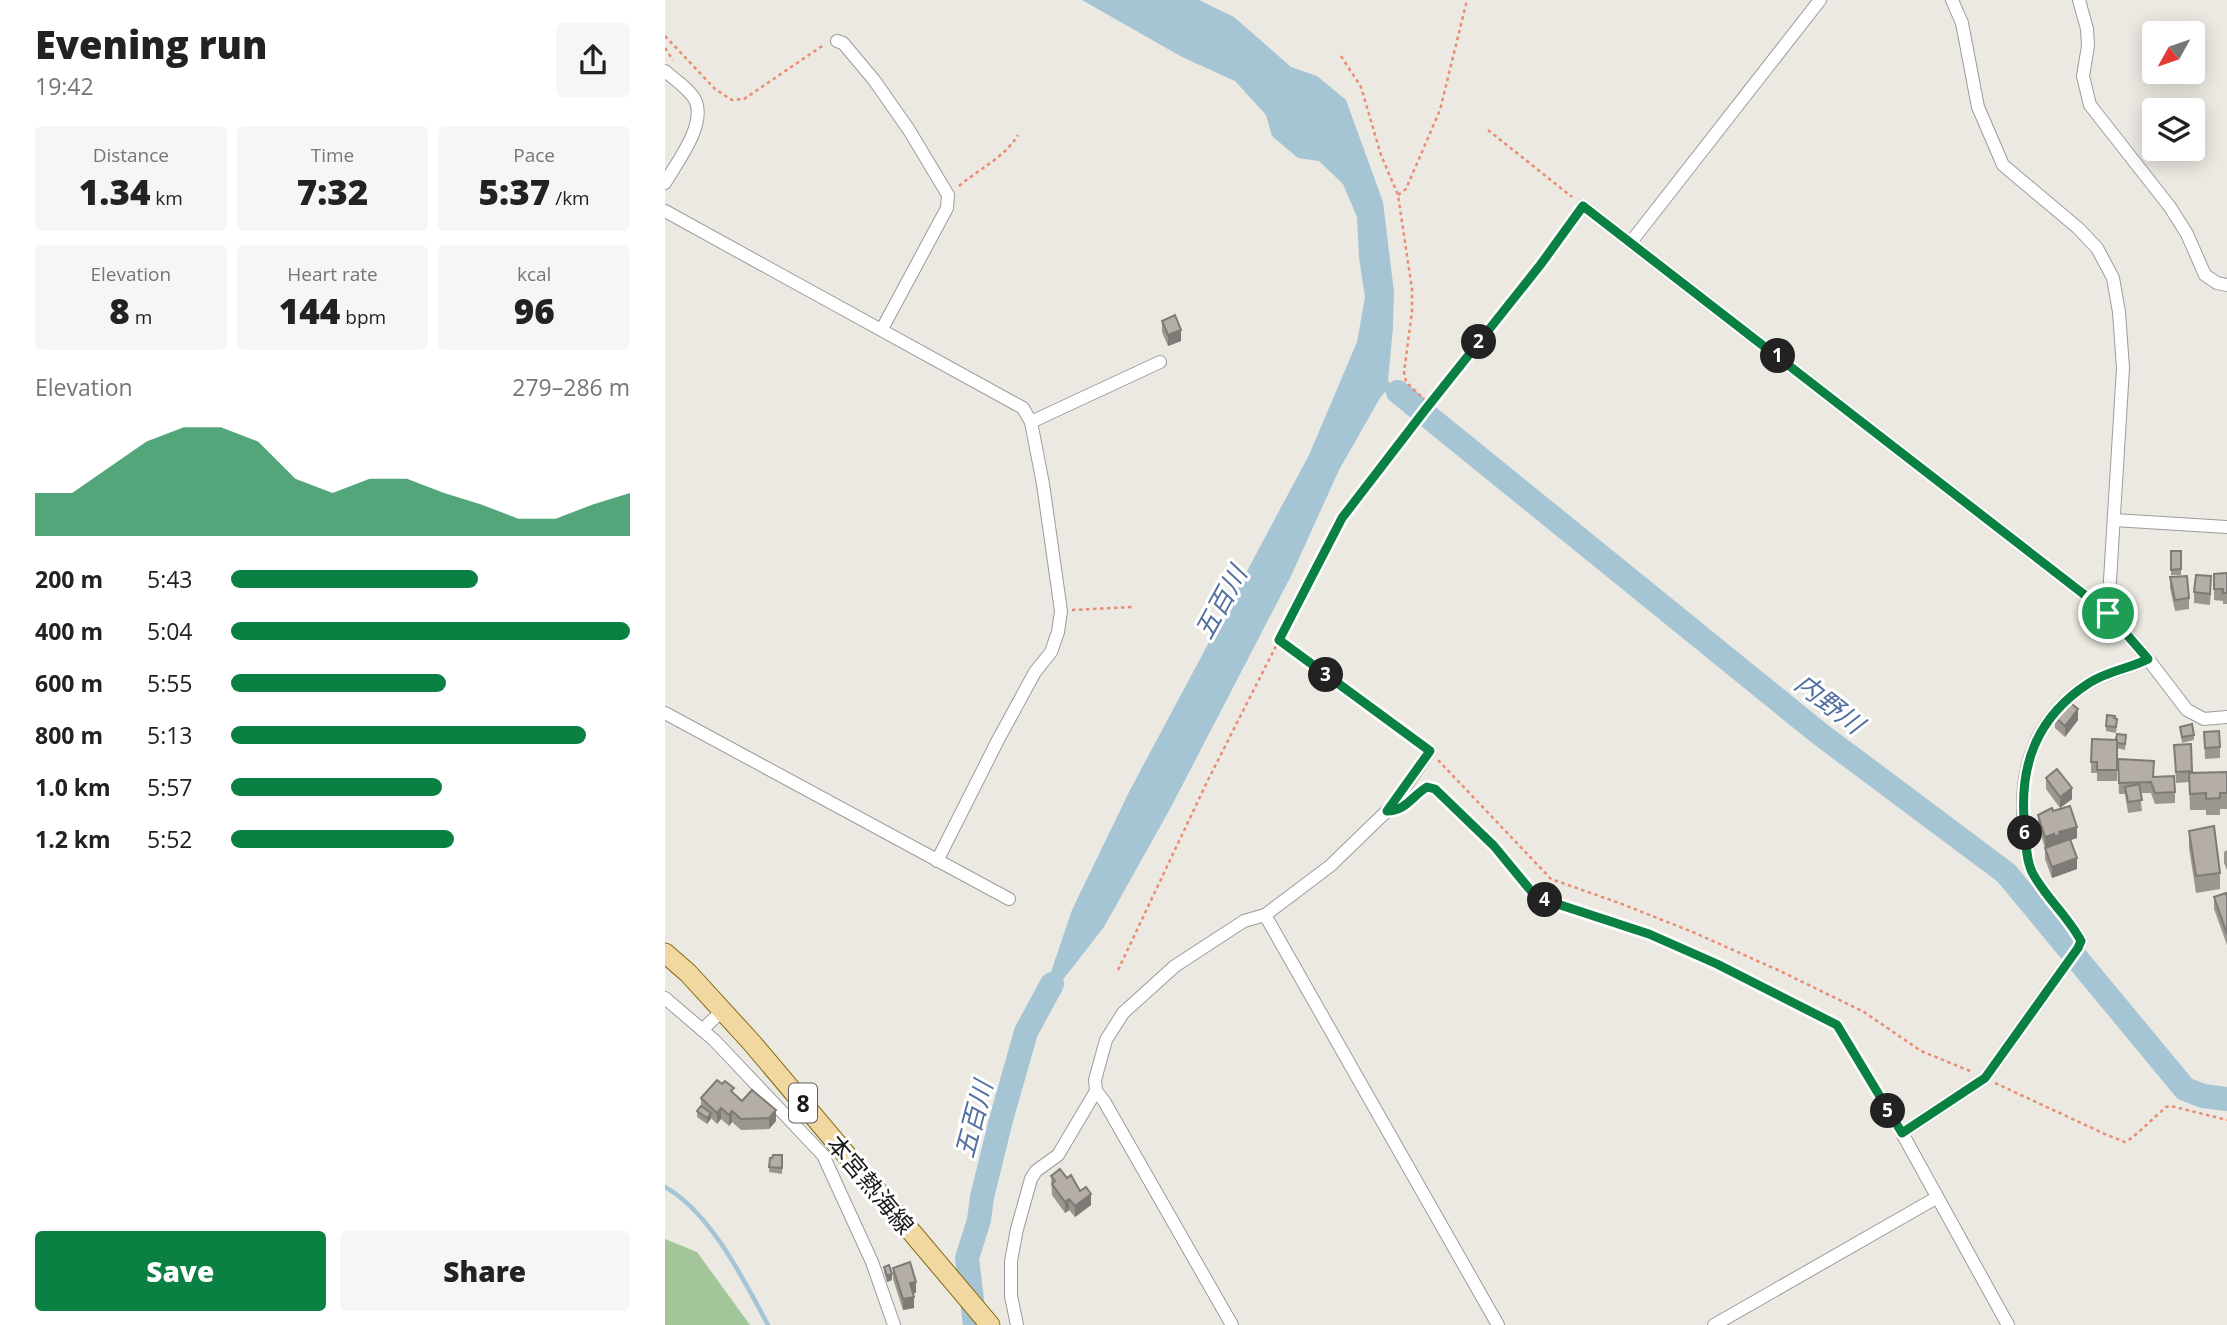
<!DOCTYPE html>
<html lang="en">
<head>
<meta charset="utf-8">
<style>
  :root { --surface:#fff; --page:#f6f6f6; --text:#222; --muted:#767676; --accent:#0b8043 }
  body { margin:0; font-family:"Open Sans","Noto Sans JP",sans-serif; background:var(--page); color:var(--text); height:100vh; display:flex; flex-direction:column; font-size:26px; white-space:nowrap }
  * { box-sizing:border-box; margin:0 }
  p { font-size:23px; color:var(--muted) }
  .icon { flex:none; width:38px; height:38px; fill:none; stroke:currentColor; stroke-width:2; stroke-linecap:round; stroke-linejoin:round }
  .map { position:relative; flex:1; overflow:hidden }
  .details { display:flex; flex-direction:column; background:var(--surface); width:665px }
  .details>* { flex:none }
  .needle { width:46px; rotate:230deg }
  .buttons { position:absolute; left:1477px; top:21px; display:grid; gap:14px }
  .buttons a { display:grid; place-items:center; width:63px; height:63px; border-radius:7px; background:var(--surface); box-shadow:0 4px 18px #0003; font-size:35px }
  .pin { position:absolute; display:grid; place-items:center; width:60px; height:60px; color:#fff; margin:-30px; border:4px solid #fff; border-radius:50%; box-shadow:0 2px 7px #0007 }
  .km { position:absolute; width:35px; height:35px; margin:-18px; border-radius:50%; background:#222; color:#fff; font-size:19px; line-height:35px; text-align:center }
  .round { display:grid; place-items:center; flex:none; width:74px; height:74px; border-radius:7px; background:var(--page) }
  .headline { display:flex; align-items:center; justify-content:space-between; height:119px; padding:0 35px }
  h1 { font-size:38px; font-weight:800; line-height:52px }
  .stats { display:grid; grid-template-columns:repeat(3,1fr); gap:10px; height:119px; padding:7px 35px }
  .stats div { display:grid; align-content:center; border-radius:7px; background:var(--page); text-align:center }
  .stats b { font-size:35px; font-weight:800 }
  .stats small { font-size:19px; font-weight:400 }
  .stats p { font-size:19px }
  .chart { height:196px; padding:14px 35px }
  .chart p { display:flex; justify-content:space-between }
  .chart svg { width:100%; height:126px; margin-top:7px; fill:var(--accent); opacity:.7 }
  .primary-button { display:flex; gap:14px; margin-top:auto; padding:14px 35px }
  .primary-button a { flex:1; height:80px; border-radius:7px; background:var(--accent); color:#fff; font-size:28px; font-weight:800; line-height:80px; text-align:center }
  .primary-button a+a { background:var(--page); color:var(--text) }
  ul { padding:0 35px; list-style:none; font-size:23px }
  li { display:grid; grid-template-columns:112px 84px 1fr; align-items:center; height:52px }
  li i { height:18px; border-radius:9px; background:var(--accent) }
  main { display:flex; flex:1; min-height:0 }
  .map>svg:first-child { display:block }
</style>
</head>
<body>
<main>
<section class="details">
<div class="headline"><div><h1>Evening run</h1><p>19:42</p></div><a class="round"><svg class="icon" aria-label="share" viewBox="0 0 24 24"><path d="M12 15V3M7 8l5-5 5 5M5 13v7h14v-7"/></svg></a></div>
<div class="stats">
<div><p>Distance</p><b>1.34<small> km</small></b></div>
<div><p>Time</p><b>7:32</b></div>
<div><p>Pace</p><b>5:37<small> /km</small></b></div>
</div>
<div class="stats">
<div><p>Elevation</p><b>8<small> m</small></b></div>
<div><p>Heart rate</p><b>144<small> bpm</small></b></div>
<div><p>kcal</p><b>96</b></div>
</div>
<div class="chart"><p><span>Elevation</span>279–286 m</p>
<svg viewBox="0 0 160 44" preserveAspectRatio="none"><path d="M0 44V29L10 29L20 20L30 11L40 6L50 6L60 11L70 24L80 29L90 24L100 24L110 29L120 33L130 38L140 38L150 33L160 29V44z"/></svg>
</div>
<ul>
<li><b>200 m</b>5:43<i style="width:62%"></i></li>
<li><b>400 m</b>5:04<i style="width:100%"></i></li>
<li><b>600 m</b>5:55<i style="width:54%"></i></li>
<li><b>800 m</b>5:13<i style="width:89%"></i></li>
<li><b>1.0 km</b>5:57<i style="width:53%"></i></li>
<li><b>1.2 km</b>5:52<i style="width:56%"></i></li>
</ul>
<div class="primary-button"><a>Save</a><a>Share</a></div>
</section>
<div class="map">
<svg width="1562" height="1325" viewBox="0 0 1562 1325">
  <rect width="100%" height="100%" fill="#ebe9e1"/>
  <!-- forest -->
  <path fill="#a2c69a" d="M0 1239 32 1252 85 1325H0Z"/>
  <!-- water -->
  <path fill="#a5c5d5" d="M417 0H534L569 17 626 67 652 76 681 100 718 202 729 292 728 327 723 381 758 410 755 413 722 390 715 398 674 470 626 576 506 807 439 927 372 1013 407 910 464 792 644 455 692 342 700 297 694 258 692 217 678 184 654 161 633 158 607 136 601 115 570 81 517 57Z"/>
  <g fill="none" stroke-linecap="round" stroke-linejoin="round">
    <!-- stream -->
    <path stroke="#a5c5d5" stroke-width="4.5" d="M0 1187C45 1212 79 1280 103 1325"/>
    <!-- river -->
    <g stroke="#a5c5d5" stroke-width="24">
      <path d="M733 392 1155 734 1341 873 1520 1089 1538 1096 1562 1099"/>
      <path d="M310 1325 302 1258 314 1220 317 1197 336 1120 361 1032 387 984"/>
    </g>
    <defs>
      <g id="street">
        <path d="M1287 0 1297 23 1313 107 1338 165 1413 228 1432 248 1448 278 1454 312 1458 368 1443 613"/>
        <path d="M1414 0 1422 29 1423 46 1418 76 1425 105 1505 207 1522 234 1540 275 1552 283 1562 285"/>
        <path d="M172 41 178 43 209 80 244 130 283 195 282 208 217 329"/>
        <path d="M0 71C9 79 27 91 31 102 40 127 12 162 0 183"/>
        <path d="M918 206 1443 613 1483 659 1522 710 1539 719 1562 717"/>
        <path d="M0 211 358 408 366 422 378 484 396 611 393 632 386 652 370 672 333 740 272 861"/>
        <path d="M966 242 1155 0"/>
        <path d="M366 422 495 362"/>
        <path d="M1449 520 1562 527"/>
        <path d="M0 713 344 899"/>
        <path d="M600 915 833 1325"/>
        <path d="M0 998 49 1040 158 1155 207 1262 229 1325"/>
        <path d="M37 1030 58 1010"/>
        <path d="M352 1325 346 1296V1261L352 1229 366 1179 371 1171 393 1155 431 1091"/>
        <path d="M567 1325 439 1101 431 1091 430 1080 441 1040 458 1013 510 966 579 921 600 915 665 866 727 806 765 751"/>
        <path d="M1049 1325 1271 1198"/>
        <path d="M1343 1325 1237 1133 1320 1078 1413 948 1416 941C1403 916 1380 897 1367 872 1361 859 1361 843 1359 830 1353 768 1370 718 1424 683 1443 671 1464 669 1483 659"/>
      </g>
      <path id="primary" d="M0 953 23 973 87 1043 325 1325"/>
    </defs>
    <!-- street casing -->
    <use href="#street" stroke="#9c9c9c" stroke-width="14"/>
    <!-- primary casing -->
    <use href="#primary" stroke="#82680f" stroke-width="21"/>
    <!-- path -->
    <g stroke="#ea8c73" stroke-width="2.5" stroke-dasharray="3.5 3.5" stroke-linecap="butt">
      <path d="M0 36 50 89 67 100 79 99 160 44"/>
      <path d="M0 48 8 60"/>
      <path d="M676 56 696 87 716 155 733 195 747 289V312L739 372 741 382 763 403"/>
      <path d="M823 130 907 197"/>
      <path d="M294 186C314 169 339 158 353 135"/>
      <path d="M733 195 741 189 775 110 802 0"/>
      <path d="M407 610 467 607"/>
      <path d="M755 744 614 640 677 518 693 495 876 264 910 217"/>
      <path d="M773 760 886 879 957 904 1030 933 1115 971 1199 1012 1256 1051 1305 1071"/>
      <path d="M751 796 762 787 777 794 829 846 871 897 984 935 1052 963 1172 1025 1231 1124"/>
      <path d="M453 970 543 780 614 640"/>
      <path d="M1330 1083 1442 1135 1460 1142 1467 1138 1501 1107 1506 1106 1562 1120"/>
    </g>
    <!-- street -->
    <use href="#street" stroke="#fff" stroke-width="12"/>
    <!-- primary -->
    <use href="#primary" stroke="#f1d7a0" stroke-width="19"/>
  </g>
  <!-- wall -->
  <g fill="#9b9690">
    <path d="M497 321 516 341 503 346 497 332Z"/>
    <rect x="1506" y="551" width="10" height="24"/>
    <path d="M1562 573V604H1558V601L1549 600V574Z"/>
    <path d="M1505 577 1524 598V609L1510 611 1505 588Z"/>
    <path d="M1546 587 1545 605 1529 603V592Z"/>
    <path d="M1390 717 1413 720 1400 737 1390 728Z"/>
    <path d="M1452 724 1451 733 1441 731V726Z"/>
    <path d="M1515 727 1529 735V740L1517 743Z"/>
    <path d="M1539 732 1555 747V758L1540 759Z"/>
    <path d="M1427 739 1461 741 1460 750 1452 748V781H1432V773H1426Z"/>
    <path d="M1526 744 1527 773 1562 772V809H1555V815H1541V810H1525L1524 782 1511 783 1509 745Z"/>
    <path d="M1453 759 1489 777 1510 792V803L1490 804 1486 793H1475L1477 811 1463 813 1460 794H1454Z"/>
    <path d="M1381 778 1407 799 1395 808 1381 789Z"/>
    <path d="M1388 811 1412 838 1406 840 1412 869 1387 878 1380 859V848L1373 826V815Z"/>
    <path d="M1524 831 1555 873V889L1531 893 1524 848Z"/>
    <path d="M1562 850V870L1559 863V852Z"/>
    <path d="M1549 897H1562V945L1549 909Z"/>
    <path d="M69 1094 77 1101 111 1121 104 1129 76 1130 67 1122 64 1126 56 1119 52 1124 46 1118 42 1124 32 1117V1111L36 1107V1098Z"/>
    <path d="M117 1155V1174L104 1172 105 1158Z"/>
    <path d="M386 1176 402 1178 426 1205 410 1217 404 1210 400 1213 387 1195Z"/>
    <path d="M219 1267 227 1280 222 1282 219 1272Z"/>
    <path d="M228 1268 251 1293H248L249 1308 238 1310 228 1279Z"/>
  </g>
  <!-- shaded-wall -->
  <g fill="#7e7a75">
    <path d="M516 330V341L503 346V335Z"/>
    <path d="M1413 709V720L1400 737V726Z"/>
    <path d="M1407 788V799L1395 808V797Z"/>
    <path d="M1412 827V838L1395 843 1389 847V836L1394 832Z"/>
    <path d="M1389 834V845L1380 848V837Z"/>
    <path d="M1412 858V869L1387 878V867Z"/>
    <path d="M56 1108V1119L52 1124V1113Z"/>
    <path d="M111 1110V1121L104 1129V1118Z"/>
    <path d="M67 1111V1122L64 1126V1115Z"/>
    <path d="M46 1113V1119L42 1124V1118Z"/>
    <path d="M426 1194V1205L410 1217V1206Z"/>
    <path d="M404 1199V1210L400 1213V1202Z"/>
    <path d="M227 1274V1280L222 1282V1276Z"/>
    <path d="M251 1282V1293L245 1294V1283Z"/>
    <path d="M249 1297V1308L238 1310V1299Z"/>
  </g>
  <!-- building -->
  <g fill="#b4aea7" stroke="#7e7a75" stroke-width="2">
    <path d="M510 315 516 330 503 335 497 321Z"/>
    <path d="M1506 551H1516V569L1506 570Z"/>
    <path d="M1562 573V593H1558V589H1549V574Z"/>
    <path d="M1531 575 1546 576 1545 594 1529 592Z"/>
    <path d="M1522 576 1524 598 1510 600 1505 577Z"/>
    <path d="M1403 701 1413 709 1400 726 1390 717Z"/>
    <path d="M1442 715 1450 716 1449 718 1452 719 1451 727 1441 726Z"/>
    <path d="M1527 724 1529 735 1517 737 1515 727Z"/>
    <path d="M1554 731 1555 747 1540 748 1539 732Z"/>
    <path d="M1452 734 1461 735 1460 744 1452 743V740L1451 739Z"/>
    <path d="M1427 739 1452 740V770H1432V762H1426Z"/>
    <path d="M1526 744 1527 771 1511 772 1509 745Z"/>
    <path d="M1453 759 1489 761 1488 777 1509 776 1510 792 1490 793 1486 782 1454 783Z"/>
    <path d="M1392 769 1407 788 1395 797 1381 778Z"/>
    <path d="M1562 772V793H1555V798L1541 799V793L1525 794 1524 773Z"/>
    <path d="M1474 784 1477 800 1463 802 1460 787Z"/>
    <path d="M1405 806 1412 827 1394 832 1395 835 1389 836V834L1380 837 1373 815 1387 808 1388 811Z"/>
    <path d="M1549 826 1555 873 1531 876 1524 831Z"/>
    <path d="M1405 839 1412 858 1387 867 1380 848Z"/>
    <path d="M1561 893 1562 897V934L1549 897Z"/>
    <path d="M52 1080 57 1084 60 1081 69 1088 66 1091 77 1101 87 1090 111 1110 104 1118 76 1119 67 1111 64 1115 56 1108 52 1113 36 1098Z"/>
    <path d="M36 1106 46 1113 42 1118 32 1111Z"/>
    <path d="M108 1155H117V1168L104 1167 105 1158H107Z"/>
    <path d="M395 1169 402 1178 406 1175 415 1191 421 1187 426 1194 410 1206 404 1199 400 1202 387 1184 390 1181 386 1176Z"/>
    <path d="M245 1262 251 1282 245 1283 249 1297 238 1299 228 1268Z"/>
    <path d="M224 1265 227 1274 222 1276 219 1267Z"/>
  </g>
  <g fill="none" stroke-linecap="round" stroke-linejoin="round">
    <defs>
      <path id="route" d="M918 206 1443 613 1483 659C1464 669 1444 670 1424 683 1370 718 1353 768 1360 830 1361 843 1361 859 1367 872 1380 897 1403 916 1416 941L1413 948 1320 1078 1237 1133 1172 1025 1052 964 984 934 871 897 829 846 770 789 762 787C747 796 741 811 722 811L765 751 614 640 677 518 760 410 876 264Z"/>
    </defs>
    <!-- route casing -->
    <use href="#route" stroke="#fff" stroke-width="14"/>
    <!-- route -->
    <use href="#route" stroke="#0b8043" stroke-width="9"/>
  </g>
  <g text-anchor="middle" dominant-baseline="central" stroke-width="6" stroke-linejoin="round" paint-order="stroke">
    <!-- shield labels -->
    <rect fill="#fff" stroke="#5f5f5f" stroke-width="2" x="124" y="1083.5" width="28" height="39" rx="5"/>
    <g font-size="23" font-weight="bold" fill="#1b1b1b">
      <text x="138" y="1103">8</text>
    </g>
    <!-- street labels -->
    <g font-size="24" fill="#1b1b1b" stroke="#fff">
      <text transform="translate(206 1184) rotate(50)">本宮熱海線</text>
    </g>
    <!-- water labels -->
    <g font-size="26" font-style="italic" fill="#52709f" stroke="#fff">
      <text transform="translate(555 602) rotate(-61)">五百川</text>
      <text transform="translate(1165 703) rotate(38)">内野川</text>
      <text transform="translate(308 1119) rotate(-75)">五百川</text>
    </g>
  </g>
</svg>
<div class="buttons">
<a><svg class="needle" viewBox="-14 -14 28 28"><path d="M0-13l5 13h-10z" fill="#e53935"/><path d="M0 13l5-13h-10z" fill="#767676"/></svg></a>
<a><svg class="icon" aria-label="layers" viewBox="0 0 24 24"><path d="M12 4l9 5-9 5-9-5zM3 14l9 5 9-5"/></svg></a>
</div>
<div class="pin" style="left:1443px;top:613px;background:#1e9e55"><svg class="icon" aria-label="arrive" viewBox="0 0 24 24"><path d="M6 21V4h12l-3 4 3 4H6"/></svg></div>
<b class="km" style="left:1113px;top:356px">1</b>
<b class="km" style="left:814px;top:342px">2</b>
<b class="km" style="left:661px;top:675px">3</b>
<b class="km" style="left:880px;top:900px">4</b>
<b class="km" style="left:1223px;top:1111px">5</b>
<b class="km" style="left:1360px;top:833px">6</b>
</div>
</main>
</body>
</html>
